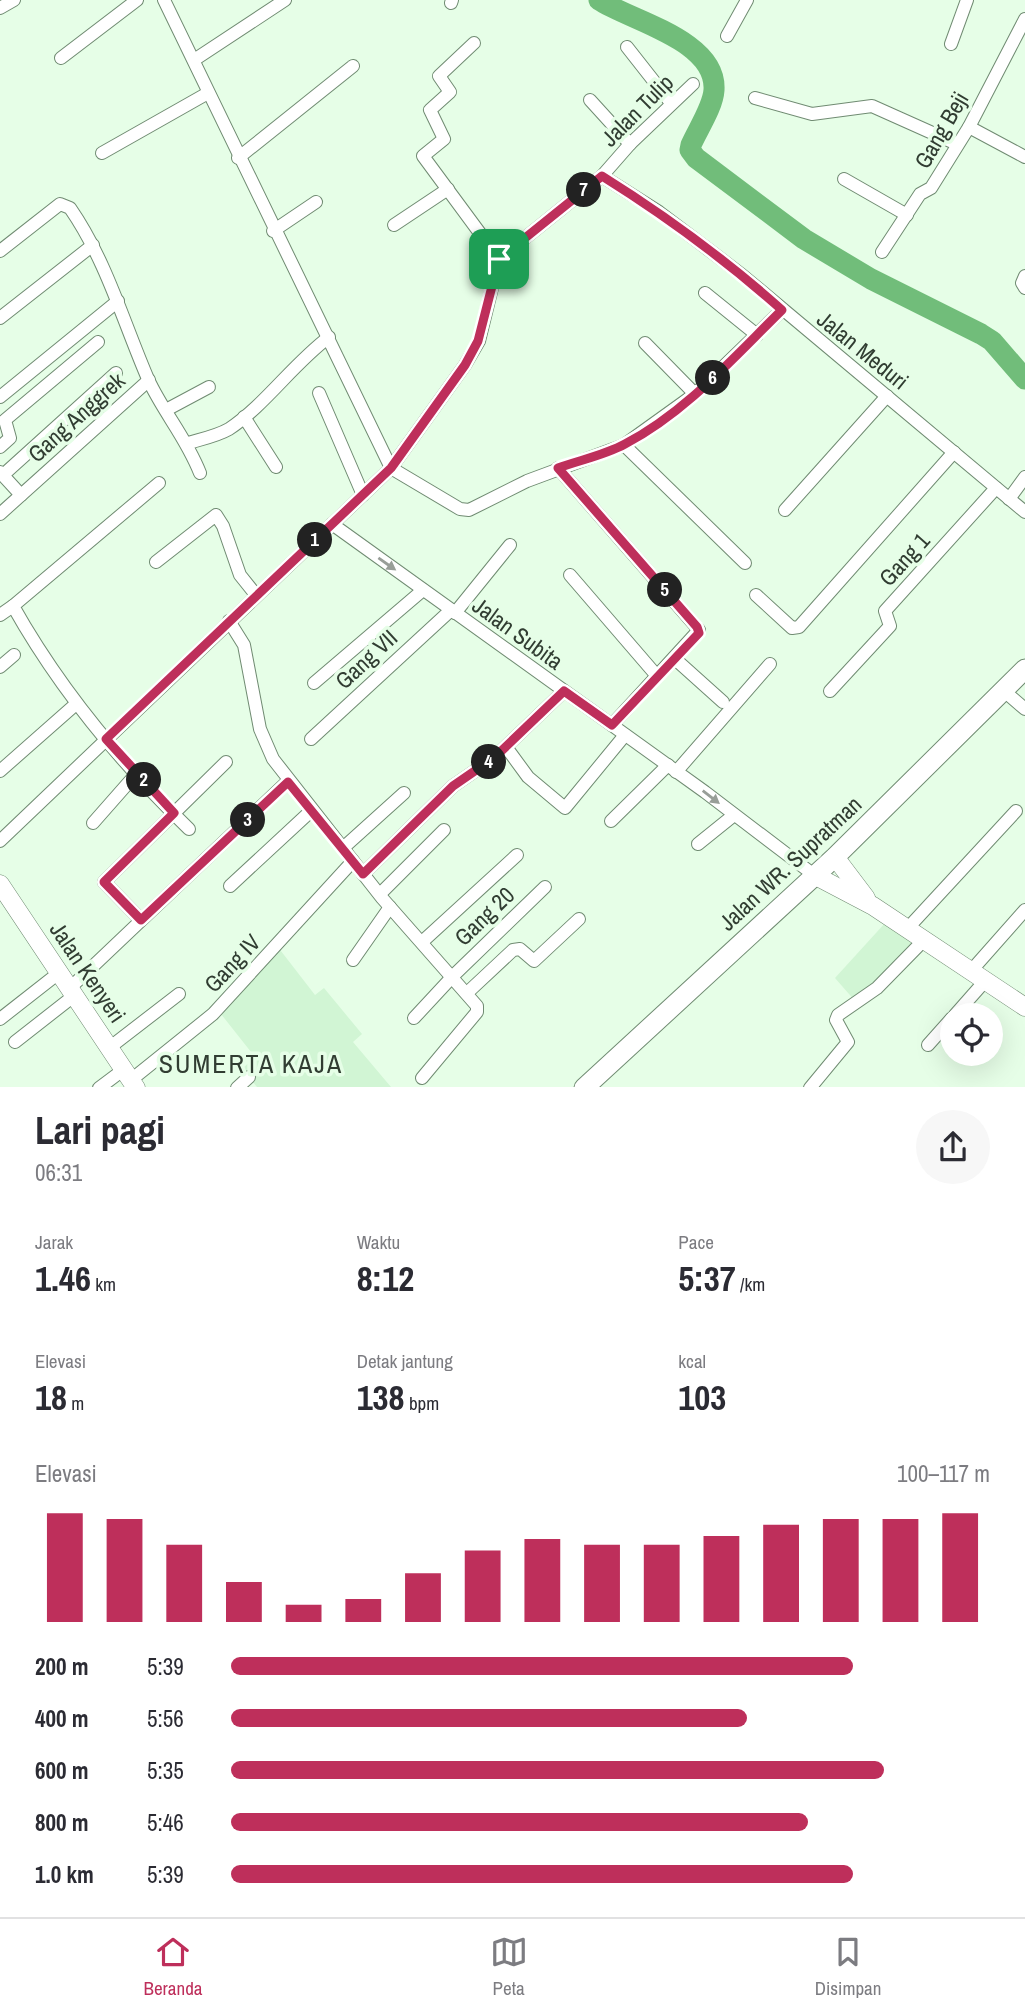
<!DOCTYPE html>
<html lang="id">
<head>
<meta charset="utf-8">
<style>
  :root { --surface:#fff; --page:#f7f7f7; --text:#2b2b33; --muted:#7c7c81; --line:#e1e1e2; --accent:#be2f5b }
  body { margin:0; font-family:"Archivo Narrow",sans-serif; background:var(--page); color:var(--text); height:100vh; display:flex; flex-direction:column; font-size:26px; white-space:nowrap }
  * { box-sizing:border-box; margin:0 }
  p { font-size:23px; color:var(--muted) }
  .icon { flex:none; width:38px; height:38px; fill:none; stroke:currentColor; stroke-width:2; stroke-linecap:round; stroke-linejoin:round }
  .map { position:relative; height:1087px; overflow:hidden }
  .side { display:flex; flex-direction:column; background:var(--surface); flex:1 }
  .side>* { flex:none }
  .tools { position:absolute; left:940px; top:1003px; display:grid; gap:14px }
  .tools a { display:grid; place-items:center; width:63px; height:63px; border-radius:50%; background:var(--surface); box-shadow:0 7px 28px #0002; font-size:35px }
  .pin { position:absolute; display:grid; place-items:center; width:60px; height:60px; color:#fff; margin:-30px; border-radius:14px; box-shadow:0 4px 10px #0006 }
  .km { position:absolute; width:35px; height:35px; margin:-18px; border-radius:50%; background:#222; color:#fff; font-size:19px; line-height:35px; text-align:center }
  .round { display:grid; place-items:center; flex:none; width:74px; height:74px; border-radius:37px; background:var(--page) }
  .head { display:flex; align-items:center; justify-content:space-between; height:119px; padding:0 35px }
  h1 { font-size:38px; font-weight:700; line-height:52px }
  .figures { display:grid; grid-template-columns:repeat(3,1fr); gap:10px; height:119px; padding:7px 35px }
  .figures div { display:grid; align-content:center }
  .figures b { font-size:35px; font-weight:700 }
  .figures small { font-size:19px; font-weight:400 }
  .figures p { font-size:19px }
  .chart { height:196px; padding:14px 35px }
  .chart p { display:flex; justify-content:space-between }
  .chart svg { width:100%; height:126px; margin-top:7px; stroke:var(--accent); stroke-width:6 }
  ul { padding:0 35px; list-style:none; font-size:23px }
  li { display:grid; grid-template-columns:112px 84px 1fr; align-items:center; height:52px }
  li i { height:18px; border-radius:9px; background:var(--accent) }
  .tabs { display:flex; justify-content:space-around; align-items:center; height:98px; border-top:2px solid var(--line); background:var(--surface); font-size:19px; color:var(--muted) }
  .tabs a { display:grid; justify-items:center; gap:4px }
  .tabs .current { color:var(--accent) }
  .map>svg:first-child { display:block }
</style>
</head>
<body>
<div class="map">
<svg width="1025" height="1088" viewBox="0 0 1025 1088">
  <rect width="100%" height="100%" fill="#e6fee7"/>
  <!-- built -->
  <g fill="#d1f5d4">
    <path d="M886 922 914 943 856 1002 835 978Z"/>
    <path d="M274 942 315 995 324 988 362 1034 353 1042 391 1087H257L242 1069 255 1057 217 1009Z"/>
  </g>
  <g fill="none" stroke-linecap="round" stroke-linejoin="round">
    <!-- river -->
    <path stroke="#71bd7a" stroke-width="21" d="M599 0C631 21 717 40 714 90 713 107 698 129 691 145L690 150 696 158 804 239 871 279 981 334 992 341 1025 379"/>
    <defs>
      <g id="street">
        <path d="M164 0 391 468 460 509 469 510 527 481 624 445 695 394 782 310"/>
        <path d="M451 3 452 0"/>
        <path d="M0 8 14 0"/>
        <path d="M727 36 747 0"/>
        <path d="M474 43 439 76 450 92 430 110 444 139 423 156 499 259"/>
        <path d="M951 44 967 0"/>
        <path d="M627 47 671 103"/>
        <path d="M61 58 137 0"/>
        <path d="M194 60 285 0"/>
        <path d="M755 98 812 114 872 106 957 144"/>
        <path d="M590 100 630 144"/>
        <path d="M969 127 1025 157"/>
        <path d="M102 153 208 93"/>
        <path d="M238 158 353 66"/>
        <path d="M602 176 659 212 742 275 1025 512"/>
        <path d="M844 179 907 215"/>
        <path d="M394 225 448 189"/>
        <path d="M273 231 316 202"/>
        <path d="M0 251 60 204 70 208C106 260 123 321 148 379 163 412 186 437 200 473"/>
        <path d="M882 252 920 194 931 188 969 127 1025 19"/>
        <path d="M1025 276 1022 283 1025 288"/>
        <path d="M705 293 757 335"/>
        <path d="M0 318 93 245"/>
        <path d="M645 343 695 394"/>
        <path d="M319 393 363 495"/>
        <path d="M0 397 118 301"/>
        <path d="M166 410 209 387"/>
        <path d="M244 417 276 467"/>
        <path d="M188 443C202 439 217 436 229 429 265 405 293 364 329 337"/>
        <path d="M624 445 745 563"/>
        <path d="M0 447 10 438 5 420 98 342"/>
        <path d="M558 468 699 630 612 725"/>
        <path d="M0 472 21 495"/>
        <path d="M3 475 116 373"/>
        <path d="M159 483 13 606C59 688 121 763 189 829"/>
        <path d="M1009 499 1025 477"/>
        <path d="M785 510 887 396"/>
        <path d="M0 514 149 380"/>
        <path d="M332 524 705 792 814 875"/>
        <path d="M156 562 216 515 223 526 240 575 256 595"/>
        <path d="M570 575 657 676"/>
        <path d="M756 595 792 628 799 627 954 452"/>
        <path d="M455 613 510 545"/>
        <path d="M0 615 13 606"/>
        <path d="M229 621 244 645 260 729 273 759 382 898 477 1006V1012L422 1078"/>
        <path d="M674 658 723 702"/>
        <path d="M0 667 14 655"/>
        <path d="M314 683 423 590"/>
        <path d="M1003 690 1025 709"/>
        <path d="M830 691 890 626 885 611 996 488"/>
        <path d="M311 739 451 610"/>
        <path d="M506 747 528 777 565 808 625 735"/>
        <path d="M0 771 76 704"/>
        <path d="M676 772 770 664"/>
        <path d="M611 821 668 765"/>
        <path d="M93 823 137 773"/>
        <path d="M0 841 391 468 465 365 479 341 499 259 602 176 630 144 693 84"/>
        <path d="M698 844 734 815"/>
        <path d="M343 848 404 793"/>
        <path d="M363 874 453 786 495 757 564 691"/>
        <path d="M230 886 312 810"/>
        <path d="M380 894 444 830"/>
        <path d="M141 920 104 882 226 762"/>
        <path d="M907 929 1016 811"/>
        <path d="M422 942 517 855"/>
        <path d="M353 960 390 907"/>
        <path d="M971 971 1025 910"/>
        <path d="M70 988 288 781"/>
        <path d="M467 993 513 950 520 949 534 961 579 919"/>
        <path d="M955 1015 985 981"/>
        <path d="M414 1018 453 976 545 887"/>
        <path d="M0 1019 60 972"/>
        <path d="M15 1042 75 995"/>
        <path d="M928 1045 952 1018"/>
        <path d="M109 1048 179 994"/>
        <path d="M131 1080 213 1014 353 861"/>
        <path d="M99 1088 123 1070"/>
        <path d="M237 1088 249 1077"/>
        <path d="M810 1088 848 1042 836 1020 838 1015 877 988 924 940"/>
      </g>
      <g id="secondary">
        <path d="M835 857 866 898"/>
        <path d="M814 875 873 906 1025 1007"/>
        <path d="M0 884 136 1088"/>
      </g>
      <path id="primary" d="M584 1088 835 857 1025 669"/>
    </defs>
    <!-- street casing -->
    <use href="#street" stroke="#708b72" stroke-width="14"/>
    <!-- secondary casing -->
    <use href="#secondary" stroke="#708b72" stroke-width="19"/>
    <!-- primary casing -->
    <use href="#primary" stroke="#708b72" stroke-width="21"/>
    <!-- street -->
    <use href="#street" stroke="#fff" stroke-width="12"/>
    <!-- secondary -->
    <use href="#secondary" stroke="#fff" stroke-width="18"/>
    <!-- primary -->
    <use href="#primary" stroke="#fff" stroke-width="19"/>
  </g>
  <!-- one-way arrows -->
  <defs><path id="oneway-solid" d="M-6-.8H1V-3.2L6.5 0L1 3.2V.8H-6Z" transform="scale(1.75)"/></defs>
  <g fill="#989e98">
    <use href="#oneway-solid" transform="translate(387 564) rotate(35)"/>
    <use href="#oneway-solid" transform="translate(711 797) rotate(38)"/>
  </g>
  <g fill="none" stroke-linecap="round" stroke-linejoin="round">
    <defs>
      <path id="route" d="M602 176C666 216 726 260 782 310 733 358 686 412 625 444 605 455 580 460 558 468L697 627 699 633 612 725 564 691 495 757 453 786 363 874 288 782 141 920 104 882 174 813 106 739 391 468 465 365 478 341 499 259Z"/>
    </defs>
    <!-- route casing -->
    <use href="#route" stroke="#fff" stroke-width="14"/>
    <!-- route -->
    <use href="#route" stroke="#be2f5b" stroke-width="9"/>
  </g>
  <g text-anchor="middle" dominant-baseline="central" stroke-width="7" stroke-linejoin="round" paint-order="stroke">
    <!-- street labels -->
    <g font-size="23" fill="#313d32" stroke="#e6fee7">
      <text transform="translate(637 110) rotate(-45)">Jalan Tulip</text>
      <text transform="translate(941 130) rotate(-60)">Gang Beji</text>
      <text transform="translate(863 350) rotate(39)">Jalan Meduri</text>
      <text transform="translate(76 417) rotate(-42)">Gang Anggrek</text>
      <text transform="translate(904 559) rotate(-48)">Gang 1</text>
      <text transform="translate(518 633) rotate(36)">Jalan Subita</text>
      <text transform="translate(366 659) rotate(-43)">Gang VII</text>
      <text transform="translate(790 863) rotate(-43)">Jalan WR. Supratman</text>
      <text transform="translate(484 916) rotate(-44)">Gang 20</text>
      <text transform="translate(232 963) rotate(-47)">Gang IV</text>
      <text transform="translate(88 972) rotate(56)">Jalan Kenyeri</text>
    </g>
    <!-- quarter labels -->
    <g font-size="26" letter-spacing="2" fill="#313d32" stroke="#e6fee7">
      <text x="251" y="1063">SUMERTA KAJA</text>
    </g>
  </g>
</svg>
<div class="tools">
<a><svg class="icon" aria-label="locate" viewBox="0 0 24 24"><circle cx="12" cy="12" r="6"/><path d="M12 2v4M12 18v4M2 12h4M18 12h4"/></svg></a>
</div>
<div class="pin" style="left:499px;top:259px;background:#1e9e55"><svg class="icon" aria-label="arrive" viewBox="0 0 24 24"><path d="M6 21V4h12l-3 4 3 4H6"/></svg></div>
<b class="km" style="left:315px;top:540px">1</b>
<b class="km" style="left:144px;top:780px">2</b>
<b class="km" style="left:248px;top:820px">3</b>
<b class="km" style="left:489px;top:762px">4</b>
<b class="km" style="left:665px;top:590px">5</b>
<b class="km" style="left:713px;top:378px">6</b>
<b class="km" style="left:584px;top:190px">7</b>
</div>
<section class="side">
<div class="head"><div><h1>Lari pagi</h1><p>06:31</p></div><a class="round"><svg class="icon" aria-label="share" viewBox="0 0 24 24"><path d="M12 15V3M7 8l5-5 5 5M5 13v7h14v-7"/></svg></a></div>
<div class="figures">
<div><p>Jarak</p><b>1.46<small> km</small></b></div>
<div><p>Waktu</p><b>8:12</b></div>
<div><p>Pace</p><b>5:37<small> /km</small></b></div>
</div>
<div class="figures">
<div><p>Elevasi</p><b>18<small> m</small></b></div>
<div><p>Detak jantung</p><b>138<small> bpm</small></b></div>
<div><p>kcal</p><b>103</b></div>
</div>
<div class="chart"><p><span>Elevasi</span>100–117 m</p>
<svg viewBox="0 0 160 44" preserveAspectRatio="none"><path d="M5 44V6M15 44V8M25 44V17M35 44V30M45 44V38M55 44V36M65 44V27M75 44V19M85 44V15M95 44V17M105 44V17M115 44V14M125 44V10M135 44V8M145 44V8M155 44V6"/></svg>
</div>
<ul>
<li><b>200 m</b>5:39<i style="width:82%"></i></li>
<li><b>400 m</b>5:56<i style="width:68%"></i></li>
<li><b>600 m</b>5:35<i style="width:86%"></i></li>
<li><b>800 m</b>5:46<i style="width:76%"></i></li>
<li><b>1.0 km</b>5:39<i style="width:82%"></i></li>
</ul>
</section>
<nav class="tabs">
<a class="current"><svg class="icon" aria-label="home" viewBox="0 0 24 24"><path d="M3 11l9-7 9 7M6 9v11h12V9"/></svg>Beranda</a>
<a><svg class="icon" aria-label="map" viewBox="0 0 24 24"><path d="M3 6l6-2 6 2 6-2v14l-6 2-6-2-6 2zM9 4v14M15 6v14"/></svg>Peta</a>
<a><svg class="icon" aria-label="saved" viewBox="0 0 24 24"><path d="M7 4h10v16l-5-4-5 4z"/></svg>Disimpan</a>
</nav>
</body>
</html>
